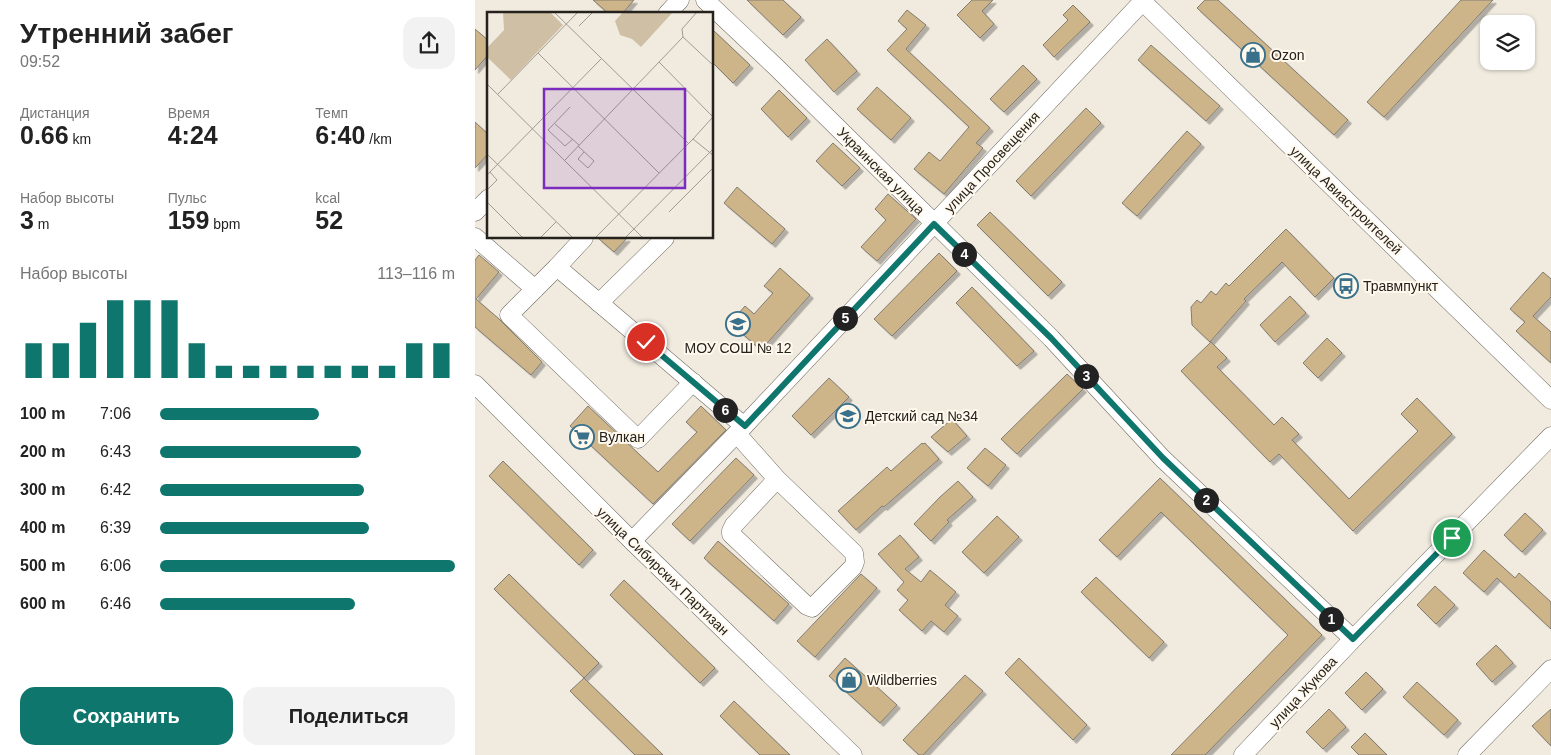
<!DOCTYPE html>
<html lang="ru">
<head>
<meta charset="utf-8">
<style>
  :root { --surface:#fff; --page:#f2f2f2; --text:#222; --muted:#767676; --accent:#0f766e }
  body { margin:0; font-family:Arial,sans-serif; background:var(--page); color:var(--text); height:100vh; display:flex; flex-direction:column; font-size:19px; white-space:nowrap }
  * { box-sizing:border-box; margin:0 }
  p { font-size:16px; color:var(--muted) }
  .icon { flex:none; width:28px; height:28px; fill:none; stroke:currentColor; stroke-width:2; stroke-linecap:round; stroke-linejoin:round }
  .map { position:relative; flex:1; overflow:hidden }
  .panel { display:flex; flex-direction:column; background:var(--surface); width:475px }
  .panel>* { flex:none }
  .tools { position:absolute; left:1005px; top:15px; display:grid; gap:10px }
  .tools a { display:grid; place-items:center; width:55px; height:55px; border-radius:10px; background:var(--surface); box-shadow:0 1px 4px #0004; font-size:25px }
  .pin { position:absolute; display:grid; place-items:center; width:42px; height:42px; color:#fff; margin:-21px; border:2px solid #fff; border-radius:50%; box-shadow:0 1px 5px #0007 }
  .km { position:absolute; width:25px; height:25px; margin:-12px; border-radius:50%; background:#222; color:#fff; font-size:14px; line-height:25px; text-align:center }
  .round { display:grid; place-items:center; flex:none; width:52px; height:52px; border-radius:15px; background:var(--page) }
  .overview { display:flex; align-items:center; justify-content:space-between; height:85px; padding:0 20px }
  h1 { font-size:28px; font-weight:700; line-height:38px }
  .figures { display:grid; grid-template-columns:repeat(3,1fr); gap:8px; height:85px; padding:5px 20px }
  .figures div { display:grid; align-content:center }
  .figures b { font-size:25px; font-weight:700 }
  .figures small { font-size:14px; font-weight:400 }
  .figures p { font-size:14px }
  .chart { height:140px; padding:10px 20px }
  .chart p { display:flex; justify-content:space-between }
  .chart svg { width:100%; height:90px; margin-top:5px; stroke:var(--accent); stroke-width:6 }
  .cta { display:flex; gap:10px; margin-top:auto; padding:10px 20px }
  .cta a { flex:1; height:58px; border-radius:15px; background:var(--accent); color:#fff; font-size:20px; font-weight:700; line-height:58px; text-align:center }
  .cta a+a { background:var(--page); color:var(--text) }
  ul { padding:0 20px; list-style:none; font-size:16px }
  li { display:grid; grid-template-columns:80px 60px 1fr; align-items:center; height:38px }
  li i { height:12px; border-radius:6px; background:var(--accent) }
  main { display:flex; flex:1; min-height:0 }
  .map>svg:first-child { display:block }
</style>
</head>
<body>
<main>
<section class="panel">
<div class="overview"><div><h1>Утренний забег</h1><p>09:52</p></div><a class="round"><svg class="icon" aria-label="share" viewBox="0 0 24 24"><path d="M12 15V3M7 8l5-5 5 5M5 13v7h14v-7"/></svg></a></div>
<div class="figures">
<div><p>Дистанция</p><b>0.66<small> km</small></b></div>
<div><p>Время</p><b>4:24</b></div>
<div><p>Темп</p><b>6:40<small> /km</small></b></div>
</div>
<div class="figures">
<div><p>Набор высоты</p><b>3<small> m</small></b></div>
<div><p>Пульс</p><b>159<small> bpm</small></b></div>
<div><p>kcal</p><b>52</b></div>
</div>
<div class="chart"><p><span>Набор высоты</span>113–116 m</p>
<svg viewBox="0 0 160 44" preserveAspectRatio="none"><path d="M5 44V27M15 44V27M25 44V17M35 44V6M45 44V6M55 44V6M65 44V27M75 44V38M85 44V38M95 44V38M105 44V38M115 44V38M125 44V38M135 44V38M145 44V27M155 44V27"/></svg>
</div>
<ul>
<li><b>100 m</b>7:06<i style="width:54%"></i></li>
<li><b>200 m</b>6:43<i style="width:68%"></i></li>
<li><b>300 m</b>6:42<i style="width:69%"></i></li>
<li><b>400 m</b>6:39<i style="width:71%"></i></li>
<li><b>500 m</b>6:06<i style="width:100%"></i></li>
<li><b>600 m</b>6:46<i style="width:66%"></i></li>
</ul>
<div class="cta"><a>Сохранить</a><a>Поделиться</a></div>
</section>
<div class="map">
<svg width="1076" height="755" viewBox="0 0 1076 755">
  <defs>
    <filter id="shadow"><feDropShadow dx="3.5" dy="3.5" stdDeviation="0" flood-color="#0004"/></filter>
  </defs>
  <rect width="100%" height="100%" fill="#f1ebdf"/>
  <!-- building -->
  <g fill="#ceb589" stroke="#827c72" filter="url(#shadow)">
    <path d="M118 0H159L147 14H134Z"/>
    <path d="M272 0H308L326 17 308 35Z"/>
    <path d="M497 0H518L507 11 519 24 505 38 482 15Z"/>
    <path d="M730 0H743L873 120 859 135 722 8Z"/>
    <path d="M986 0H1018L909 117 892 102Z"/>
    <path d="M598 5 615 22 579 57 568 45 593 20 588 15Z"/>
    <path d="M432 10 451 25 431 49 515 128 501 143 508 148 469 194 439 169 454 152 465 161 494 127 412 50 432 29 423 21Z"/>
    <path d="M0 29 14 41V54L0 70Z"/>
    <path d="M238 30 275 65 258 83 238 63Z"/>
    <path d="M352 39 382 71 359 92 330 60Z"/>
    <path d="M676 45 745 106 731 121 663 60Z"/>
    <path d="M548 65 562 79 529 112 515 99Z"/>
    <path d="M402 87 436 118 416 140 382 109Z"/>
    <path d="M304 90 332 118 313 137 286 109Z"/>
    <path d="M611 108 626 123 556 196 541 181Z"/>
    <path d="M0 122 14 135V153L0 168Z"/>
    <path d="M712 131 726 144 662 216 647 203Z"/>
    <path d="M358 143 385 168 367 186 341 161Z"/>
    <path d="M262 187 310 229 297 244 249 203Z"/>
    <path d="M413 194 441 219 402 261 386 247 411 220 400 209Z"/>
    <path d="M515 212 587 282 573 296 502 225Z"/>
    <path d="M811 229 859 278 840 297 807 262 769 299 771 301 735 342 717 325 716 307 722 300 726 303 736 291 741 295 751 283 754 286Z"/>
    <path d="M123 238H152L139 252Z"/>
    <path d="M464 253 482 271 417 336 399 319Z"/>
    <path d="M4 255 24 272 1 299 24 319 67 362 56 375 0 327V260Z"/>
    <path d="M305 268 335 295 286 350 255 323 270 306 279 314 298 293 289 286Z"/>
    <path d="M1068 272 1076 279V297L1058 316 1076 332V363L1041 331 1050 322 1035 309Z"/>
    <path d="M497 287 559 351 542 366 481 303Z"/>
    <path d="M815 296 831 313 800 342 785 325Z"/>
    <path d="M852 338 867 353 843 378 828 363Z"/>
    <path d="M736 342 752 358 742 367 799 425 807 417 824 434 817 440 874 499 943 431 926 414 942 398 977 434 878 531 804 454 795 462 706 371Z"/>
    <path d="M592 374 608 389 542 454 526 439Z"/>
    <path d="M354 378 374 397 336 435 317 416Z"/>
    <path d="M113 406 183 472 222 432 211 422 226 406 251 430 178 504 95 426Z"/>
    <path d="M477 419 492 436 473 452 456 437Z"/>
    <path d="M447 443 448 444 450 443 464 459 409 507 407 506 381 530 363 511 412 467 416 471Z"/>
    <path d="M510 448 531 465 513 486 492 468Z"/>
    <path d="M261 458 279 475 215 541 197 524Z"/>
    <path d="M28 461 118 550 104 565 14 476Z"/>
    <path d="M685 478 847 635 730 755H696L813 635 686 512 642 557 624 540Z"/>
    <path d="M483 481 498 497 472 520 474 522 456 541 439 524 465 497Z"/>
    <path d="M1050 513 1068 530 1047 552 1029 535Z"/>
    <path d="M522 516 544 537 509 573 487 552Z"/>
    <path d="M425 535 444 557 430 569 446 582 455 570 481 592 470 605 483 616 469 632 456 621 447 631 424 610 433 600 422 590 429 582 403 554Z"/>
    <path d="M243 541 314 604 299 621 229 558Z"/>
    <path d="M1009 550 1040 578 1044 573 1076 602V629L1022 578 1009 592 988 573Z"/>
    <path d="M34 574 124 663 109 678 19 589Z"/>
    <path d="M386 574 402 588 340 657 322 641Z"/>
    <path d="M621 577 689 642 674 658 606 592Z"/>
    <path d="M149 580 240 668 225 683 135 595Z"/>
    <path d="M960 586 980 605 961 624 942 605Z"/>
    <path d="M1021 645 1038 663 1017 682 1001 664Z"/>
    <path d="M370 658 422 705 405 723 354 676Z"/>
    <path d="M544 658 612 725 598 740 530 673Z"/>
    <path d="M891 672 908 689 887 710 870 693Z"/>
    <path d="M490 675 508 691 448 755H444L428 740Z"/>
    <path d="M109 678 188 755H160L95 691Z"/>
    <path d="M942 682 983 720 969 735 928 697Z"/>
    <path d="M259 701 315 755H285L245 716Z"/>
    <path d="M854 709 871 727 848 749 831 732Z"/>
    <path d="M1076 709V746L1057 726Z"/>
    <path d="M890 733 912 755H884L876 747Z"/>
  </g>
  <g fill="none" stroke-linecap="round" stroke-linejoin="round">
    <defs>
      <g id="minor">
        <path d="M230 0 302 68 576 338 687 458 878 639"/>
        <path d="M666 0 1076 400"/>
        <path d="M192 14 205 0"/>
        <path d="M0 212 14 198"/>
        <path d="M0 237 60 289"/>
        <path d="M109 238 82 267 34 315 163 439 218 382"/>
        <path d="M82 267 269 426"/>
        <path d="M124 303 190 238"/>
        <path d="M0 384 157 541 378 755"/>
        <path d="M262 434 302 479 379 553 380 562 378 567 337 608 332 606 256 534V531L259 525 302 479"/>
        <path d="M157 541 269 426 669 0"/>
        <path d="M768 755 878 639 1076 436"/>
        <path d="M992 755 1076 669"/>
      </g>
    </defs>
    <!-- minor casing -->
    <use href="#minor" stroke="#726c62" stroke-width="19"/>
    <!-- minor -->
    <use href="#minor" stroke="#fff" stroke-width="18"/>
  </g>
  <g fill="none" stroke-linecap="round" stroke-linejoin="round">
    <defs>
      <path id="route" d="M171 342 270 426 459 224 576 338 688 458 878 639 977 538"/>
    </defs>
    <!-- route casing -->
    <use href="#route" stroke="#fff" stroke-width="10"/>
    <!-- route -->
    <use href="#route" stroke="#0f766e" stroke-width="6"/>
  </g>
  <!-- icons -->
  <defs>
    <symbol id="shop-ring" viewBox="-11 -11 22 22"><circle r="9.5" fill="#fff8ed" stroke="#39718c" stroke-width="1.5"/><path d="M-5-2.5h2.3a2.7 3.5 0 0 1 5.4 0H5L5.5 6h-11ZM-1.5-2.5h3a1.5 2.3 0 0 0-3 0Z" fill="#39718c"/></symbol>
    <symbol id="bus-ring" viewBox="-11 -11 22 22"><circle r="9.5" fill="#fff8ed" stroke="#39718c" stroke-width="1.5"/><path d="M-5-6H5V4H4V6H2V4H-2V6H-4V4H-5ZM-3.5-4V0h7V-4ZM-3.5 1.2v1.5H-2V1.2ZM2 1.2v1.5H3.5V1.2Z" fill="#39718c"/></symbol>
    <symbol id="school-ring" viewBox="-11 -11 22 22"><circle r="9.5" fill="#fff8ed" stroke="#39718c" stroke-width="1.5"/><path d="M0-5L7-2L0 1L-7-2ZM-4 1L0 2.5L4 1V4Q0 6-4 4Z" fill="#39718c"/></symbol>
    <symbol id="supermarket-ring" viewBox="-11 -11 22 22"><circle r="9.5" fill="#fff8ed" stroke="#39718c" stroke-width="1.5"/><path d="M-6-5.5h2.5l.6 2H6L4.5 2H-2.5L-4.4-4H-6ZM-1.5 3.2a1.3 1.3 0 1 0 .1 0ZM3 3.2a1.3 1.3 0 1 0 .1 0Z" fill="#39718c"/></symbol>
  </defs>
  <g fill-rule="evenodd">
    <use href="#shop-ring" x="764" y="41" width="28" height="28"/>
    <use href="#bus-ring" x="857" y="272" width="28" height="28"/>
    <use href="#school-ring" x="249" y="310" width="28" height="28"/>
    <use href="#school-ring" x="359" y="402" width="28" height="28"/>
    <use href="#supermarket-ring" x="93" y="423" width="28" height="28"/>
    <use href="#shop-ring" x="360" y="666" width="28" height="28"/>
  </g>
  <g text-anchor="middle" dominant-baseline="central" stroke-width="4" stroke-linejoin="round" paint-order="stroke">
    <!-- poi labels -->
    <g font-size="14" fill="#25221e" stroke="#fff8ed" text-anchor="start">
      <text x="796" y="55">Ozon</text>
      <text x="888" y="286">Травмпункт</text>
      <text x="263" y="348" text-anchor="middle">МОУ СОШ № 12</text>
      <text x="390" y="416">Детский сад №34</text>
      <text x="124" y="437">Вулкан</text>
      <text x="392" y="680">Wildberries</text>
    </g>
    <!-- street labels -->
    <g font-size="14" fill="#25221e" stroke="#fff8ed">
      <text transform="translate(517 162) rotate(-47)">улица Просвещения</text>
      <text transform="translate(406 171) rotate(45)">Украинская улица</text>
      <text transform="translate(871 200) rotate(44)">улица Авиастроителей</text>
      <text transform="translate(188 571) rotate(44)">улица Сибирских Партизан</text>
      <text transform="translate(828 692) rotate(-47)">улица Жукова</text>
    </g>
  </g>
  <!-- overview -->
  <g transform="translate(12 12)">
    <rect width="226" height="226" fill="#f1ebdf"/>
    <path d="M16 0H63L76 13 24 68 0 45V36L17 18ZM136 0H186L154 35 145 27 133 23 128 9Z" fill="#cfbfa5"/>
    <path fill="none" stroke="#9f9b92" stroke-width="1" d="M67 0 201 131M92 14 106 0M196 25 227 54M196 25 195 17 210 0M51 41 172 161M172 50 227 106M0 72 156 226M11 82 91 0M83 95 61 118 78 134 86 127M68 112 92 133M206 127 225 106M91 134 107 149 101 156 91 147 97 140M0 142 86 226M78 148 196 25M0 163 114 47M0 178 10 168 3 160M0 190 36 226M182 200 227 155M53 226 69 210M108 226 206 127 227 144M138 226 227 136"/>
    <path fill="#7b2cbf" fill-opacity="0.15" stroke="#7b2cbf" stroke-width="2.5" d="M57 77H198V176H57Z"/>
    <rect width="226" height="226" fill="none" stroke="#25221e" stroke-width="2.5"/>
  </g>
</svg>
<div class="tools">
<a><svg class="icon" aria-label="layers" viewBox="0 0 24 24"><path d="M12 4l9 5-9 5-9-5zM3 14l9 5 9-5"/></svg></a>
</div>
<div class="pin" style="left:977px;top:538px;background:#1e9e55"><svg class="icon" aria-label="arrive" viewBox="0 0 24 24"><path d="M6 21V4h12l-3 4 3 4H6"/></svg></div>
<div class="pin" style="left:171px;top:342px;background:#d93025"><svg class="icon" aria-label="check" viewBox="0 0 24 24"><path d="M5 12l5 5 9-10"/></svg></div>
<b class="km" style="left:856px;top:619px">1</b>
<b class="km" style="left:731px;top:500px">2</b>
<b class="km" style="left:611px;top:376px">3</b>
<b class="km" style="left:489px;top:254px">4</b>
<b class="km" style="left:370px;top:318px">5</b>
<b class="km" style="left:250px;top:410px">6</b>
</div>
</main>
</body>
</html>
